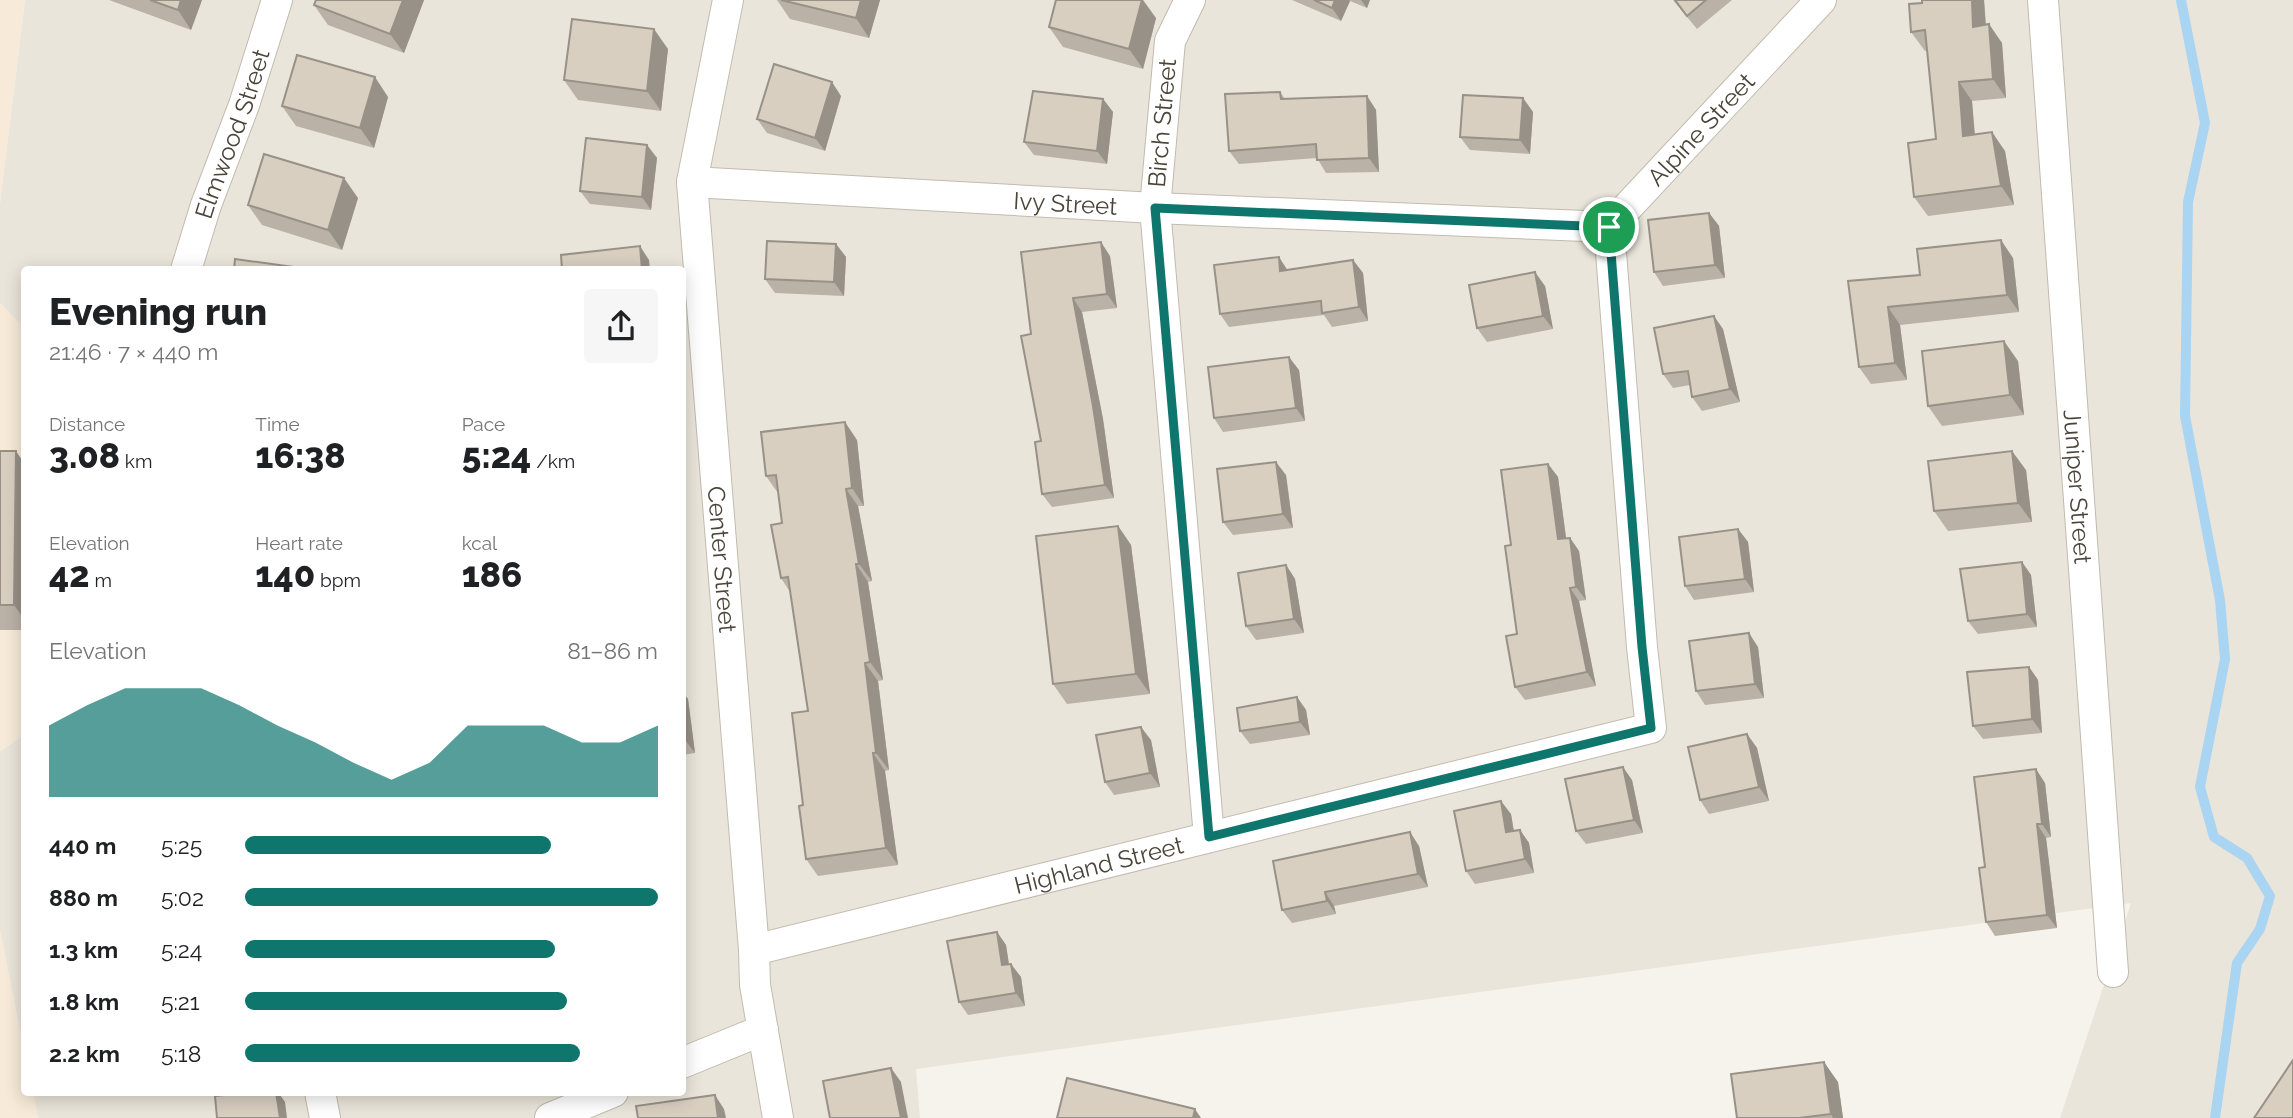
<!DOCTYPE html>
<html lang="en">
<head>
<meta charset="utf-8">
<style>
  :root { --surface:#fff; --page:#f6f6f6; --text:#202124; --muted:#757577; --accent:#0f766e }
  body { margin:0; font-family:Raleway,sans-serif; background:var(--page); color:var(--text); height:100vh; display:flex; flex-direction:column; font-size:26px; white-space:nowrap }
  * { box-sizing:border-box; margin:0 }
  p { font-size:23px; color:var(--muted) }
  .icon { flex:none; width:38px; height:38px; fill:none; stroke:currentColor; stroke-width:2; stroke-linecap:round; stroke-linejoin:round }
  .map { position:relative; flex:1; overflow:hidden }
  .details { position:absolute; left:21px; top:266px; width:665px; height:830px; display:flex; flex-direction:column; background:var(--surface); border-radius:7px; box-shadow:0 4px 18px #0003 }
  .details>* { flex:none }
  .pin { position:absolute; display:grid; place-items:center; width:60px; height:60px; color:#fff; margin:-30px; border:4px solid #fff; border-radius:50%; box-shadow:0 2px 7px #0007 }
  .round { display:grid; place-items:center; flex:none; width:74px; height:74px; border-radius:7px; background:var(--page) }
  .headline { display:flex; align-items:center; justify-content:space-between; height:119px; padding:0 28px }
  h1 { font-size:38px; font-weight:800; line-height:52px }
  .metrics { display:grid; grid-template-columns:repeat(3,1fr); gap:10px; height:119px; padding:7px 28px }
  .metrics div { display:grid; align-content:center }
  .metrics b { font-size:35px; font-weight:800 }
  .metrics small { font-size:19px; font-weight:400 }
  .metrics p { font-size:19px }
  .chart { height:196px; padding:14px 28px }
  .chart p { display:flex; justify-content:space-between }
  .chart svg { width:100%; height:126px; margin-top:7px; fill:var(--accent); opacity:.7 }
  ul { padding:0 28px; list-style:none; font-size:23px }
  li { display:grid; grid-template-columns:112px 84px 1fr; align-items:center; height:52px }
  li i { height:18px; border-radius:9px; background:var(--accent) }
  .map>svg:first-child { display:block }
</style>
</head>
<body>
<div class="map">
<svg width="2293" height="1118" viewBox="0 0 2293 1118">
  <rect width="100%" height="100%" fill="#f6f3ec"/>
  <!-- residential -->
  <g fill="#eae5da">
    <path d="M25 0H2293V1118H2060L2131 903 916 1069 920 1118H38L33 1092H682V270H24V328L0 303V203Z"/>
    <path d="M24 735V1051L0 930V751Z"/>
  </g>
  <!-- commercial -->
  <g fill="#f7ead8">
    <path d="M0 0H25L0 203Z"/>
    <path d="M0 303 24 328V735L0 751Z"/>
    <path d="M0 930 24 1051V1092H33L38 1118H0Z"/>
  </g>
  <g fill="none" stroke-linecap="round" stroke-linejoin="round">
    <!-- stream -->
    <path stroke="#a9d4f2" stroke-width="10" d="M2181 0 2205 123 2188 202 2185 416 2220 600 2225 659 2200 787 2214 837 2247 858 2270 896 2260 929 2237 963 2215 1118"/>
    <defs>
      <g id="minor">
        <path id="s1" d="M728 0 692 182 754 950 755 985 778 1118"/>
        <path d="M1190 0 1170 41 1155 208 1209 837"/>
        <path id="s2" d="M2043 0 2113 972"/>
        <path id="s3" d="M692 182 1155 208 1609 227"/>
        <path id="s4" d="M186 270 206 205 244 105 277 0"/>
        <path id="s5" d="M754 950 1651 728 1642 647 1609 227 1821 0"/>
        <path d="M682 1063 763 1030"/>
        <path d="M320 1092 325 1118"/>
        <path d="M550 1118 613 1092"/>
      </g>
    </defs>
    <!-- minor casing -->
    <use href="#minor" stroke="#c2bbae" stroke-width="32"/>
    <!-- minor -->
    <use href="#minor" stroke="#fff" stroke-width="30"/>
  </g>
  <!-- wall -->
  <g fill="#bab2a6">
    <path d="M109 0H202L191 30Z"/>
    <path d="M316 0H424L404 53 328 25 314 5Z"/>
    <path d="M777 0H880L869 38 790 19Z"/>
    <path d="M1292 0H1370L1367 8 1350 1 1341 21Z"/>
    <path d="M1673 0H1732L1697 29Z"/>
    <path d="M1922 0H1984L1986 25 2002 43 2006 98 1972 101 1975 134 2005 151 2014 205 1928 216 1914 197 1936 139 1927 50 1925 51 1911 32 1922 3Z"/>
    <path d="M1156 18 1143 69 1063 47 1049 27Z"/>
    <path d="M668 49 661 111 578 100 564 80Z"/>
    <path d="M1280 92 1285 99 1367 96 1376 110 1379 172 1326 173 1317 158 1239 164 1229 151Z"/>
    <path d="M841 96 825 151 767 133 757 119Z"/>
    <path d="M388 97 374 148 296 126 282 106Z"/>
    <path d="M1523 98 1533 112 1530 154 1470 150 1460 137Z"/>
    <path d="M1103 99 1113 112 1107 164 1034 155 1024 142Z"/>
    <path d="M647 145 657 158 651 210 590 204 580 191Z"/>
    <path d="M358 198 342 250 262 225 248 205Z"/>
    <path d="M1709 213 1719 226 1725 278 1663 286 1654 272Z"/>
    <path d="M836 244 846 257 844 296 775 293 765 279Z"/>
    <path d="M1110 256 1117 308 1082 312 1103 419 1114 498 1052 507 1042 494 1041 441 1031 334Z"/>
    <path d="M2013 258 2019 312 1900 325 1907 380 1871 384 1859 367 1848 281 1920 275Z"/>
    <path d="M1353 260 1363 273 1368 321 1332 327 1324 315 1229 327 1220 314 1288 270Z"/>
    <path d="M1545 286 1553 329 1487 342 1477 328Z"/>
    <path d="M1723 329 1740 402 1702 411 1692 397 1690 385 1673 388 1663 374Z"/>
    <path d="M2018 361 2024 415 1942 426 1928 406Z"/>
    <path d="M1299 370 1305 421 1223 432 1214 418Z"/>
    <path d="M857 440 864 506H858L872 581 868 582 883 680 878 681 889 770 885 771 898 865 818 876 806 859 803 805 808 711 790 592 781 578 782 523 778 493 766 476Z"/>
    <path d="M0 451 24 463V630H0Z"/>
    <path d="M1548 464 1558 477 1566 538H1570L1579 551 1586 600 1579 601 1596 686 1525 700 1515 687 1517 634 1511 545Z"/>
    <path d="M2026 470 2032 522 1948 531 1934 511Z"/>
    <path d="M1286 475 1293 528 1233 535 1223 522Z"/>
    <path d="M1118 526 1131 545 1150 694 1067 704 1053 684Z"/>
    <path d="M1738 529 1748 542 1754 592 1694 600 1685 586Z"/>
    <path d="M2022 562 2031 575 2037 627 1978 634 1968 621Z"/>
    <path d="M1286 565 1295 579 1304 633 1256 640 1246 626Z"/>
    <path d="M1758 647 1764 698 1705 705 1696 691Z"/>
    <path d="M2029 667 2038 680 2042 733 1983 739 1973 726Z"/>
    <path d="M682 692 688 699 695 753 682 755Z"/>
    <path d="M1297 697 1306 710 1310 735 1250 744 1240 731Z"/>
    <path d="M1747 734 1757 748 1769 801 1709 814 1700 800Z"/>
    <path d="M1151 740 1160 787 1114 795 1105 782Z"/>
    <path d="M1632 780 1643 833 1586 844 1576 831Z"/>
    <path d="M2045 783 2051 837 2046 838 2057 928 1995 936 1986 922Z"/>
    <path d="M1511 814 1514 831 1520 830 1529 843 1534 873 1475 884 1466 871Z"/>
    <path d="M1419 846 1428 887 1334 906 1336 914 1292 923 1282 910Z"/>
    <path d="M997 932 1006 945 1009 964 1021 977 1025 1006 968 1015 959 1002Z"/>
    <path d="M1838 1082 1843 1118H1737Z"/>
  </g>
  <!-- shaded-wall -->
  <g fill="#979187">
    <path d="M181 0H202L191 30 178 10Z"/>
    <path d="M403 0H424L404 53 390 34Z"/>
    <path d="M861 0H880L869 38 856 18Z"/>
    <path d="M1142 0H1143L1156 18 1143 69 1129 49Z"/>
    <path d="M1335 0H1349L1350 1 1341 21 1332 8Z"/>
    <path d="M1361 0H1370L1367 8Z"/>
    <path d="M1972 0H1984L1987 46 1973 27Z"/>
    <path d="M1989 24 2002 43 2006 98 1993 79Z"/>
    <path d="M654 29 668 49 661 111 647 91Z"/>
    <path d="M375 77 388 97 374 148 360 128Z"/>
    <path d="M832 82 841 96 825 151 815 138Z"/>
    <path d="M1959 82 1972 101 1976 154 1963 136Z"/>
    <path d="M1367 96 1376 110 1379 172 1369 158Z"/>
    <path d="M1523 98 1533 112 1530 154 1520 140Z"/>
    <path d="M1103 99 1113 112 1107 164 1097 151Z"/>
    <path d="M1992 132 2005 151 2014 205 2001 186Z"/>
    <path d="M647 145 657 158 651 210 642 197Z"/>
    <path d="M344 178 358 198 342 250 328 230Z"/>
    <path d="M1709 213 1719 226 1725 278 1715 265Z"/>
    <path d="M2001 240 2013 258 2019 312 2007 295Z"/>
    <path d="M1101 242 1110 256 1117 308 1107 294Z"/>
    <path d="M836 244 846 257 844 296 834 282Z"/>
    <path d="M640 246 649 260 650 270H642Z"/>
    <path d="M1279 257 1288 271H1280Z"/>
    <path d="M1353 260 1363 273 1368 321 1359 307Z"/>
    <path d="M1535 272 1545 286 1553 329 1543 316Z"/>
    <path d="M1073 298 1082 312 1103 419 1114 498 1105 485Z"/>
    <path d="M1888 307 1900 325 1907 380 1895 363Z"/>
    <path d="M1714 316 1723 329 1740 402 1730 389Z"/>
    <path d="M2004 341 2018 361 2024 415 2010 395Z"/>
    <path d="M1289 357 1299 370 1305 421 1296 408Z"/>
    <path d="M845 422 857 440 864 506 852 488Z"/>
    <path d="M16 451 24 463V619L14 605Z"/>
    <path d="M2012 451 2026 470 2032 522 2018 503Z"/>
    <path d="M1276 462 1286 475 1293 528 1283 514Z"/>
    <path d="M1548 464 1558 477 1568 553 1558 539Z"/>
    <path d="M846 489 858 506 872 581 859 564Z"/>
    <path d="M1118 526 1131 545 1150 694 1136 674Z"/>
    <path d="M1738 529 1748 542 1754 592 1745 579Z"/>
    <path d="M1570 538 1579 551 1586 600 1576 587Z"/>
    <path d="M2022 562 2031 575 2037 627 2027 614Z"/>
    <path d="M856 564 868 582 883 680 870 662Z"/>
    <path d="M1286 565 1295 579 1304 633 1294 619Z"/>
    <path d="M1570 588 1579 601 1596 686 1587 672Z"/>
    <path d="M1749 633 1758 647 1764 698 1755 684Z"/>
    <path d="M865 663 878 681 889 770 876 753Z"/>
    <path d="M2029 667 2038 680 2042 733 2032 719Z"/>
    <path d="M682 692 688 699 695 753 685 740 682 719Z"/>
    <path d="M1297 697 1306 710 1310 735 1300 722Z"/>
    <path d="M1141 727 1151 740 1160 787 1150 773Z"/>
    <path d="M1747 734 1757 748 1769 801 1759 787Z"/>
    <path d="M873 753 885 771 898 865 886 848Z"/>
    <path d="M1623 767 1632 780 1643 833 1634 820Z"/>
    <path d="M2036 769 2045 783 2051 837 2042 824Z"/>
    <path d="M1501 801 1511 814 1516 846 1506 832Z"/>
    <path d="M2037 824 2046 838 2057 928 2047 915Z"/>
    <path d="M1520 830 1529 843 1534 873 1525 859Z"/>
    <path d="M1410 832 1419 846 1428 887 1418 874Z"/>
    <path d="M1325 892 1334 906 1336 914 1327 901Z"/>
    <path d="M997 932 1006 945 1011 979 1002 965Z"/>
    <path d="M1011 964 1021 977 1025 1006 1016 993Z"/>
    <path d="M1824 1062 1838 1082 1843 1118H1833L1831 1114Z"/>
    <path d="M891 1068 901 1082 908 1118H901Z"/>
    <path d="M276 1092H278L285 1102 287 1118H280Z"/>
    <path d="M715 1095 724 1109 726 1118H718Z"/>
    <path d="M1195 1109 1201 1118H1193Z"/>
  </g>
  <!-- building -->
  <g fill="#d8cfc1" stroke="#979187" stroke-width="2">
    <path d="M150 0H181L178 10Z"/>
    <path d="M316 0H403L390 34 314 5Z"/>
    <path d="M781 0H861L856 18Z"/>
    <path d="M1056 0H1142L1129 49 1049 27Z"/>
    <path d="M1314 0H1335L1332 8Z"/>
    <path d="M1675 0H1706L1687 16Z"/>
    <path d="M1922 0H1972L1973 27 1989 24 1993 79 1959 82 1963 136 1992 132 2001 186 1914 197 1908 143 1936 139 1925 30 1911 32 1909 4 1922 3Z"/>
    <path d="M572 19 654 29 647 91 564 80Z"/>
    <path d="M297 55 375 77 360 128 282 106Z"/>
    <path d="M774 64 832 82 815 138 757 119Z"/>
    <path d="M1033 91 1103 99 1097 151 1024 142Z"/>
    <path d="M1280 92 1281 99 1367 96 1369 158 1317 160 1316 144 1229 151 1225 94Z"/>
    <path d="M1463 95 1523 98 1520 140 1460 137Z"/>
    <path d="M586 138 647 145 642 197 580 191Z"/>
    <path d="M264 154 344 178 328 230 248 205Z"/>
    <path d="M1709 213 1715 265 1654 272 1648 220Z"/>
    <path d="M2001 240 2007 295 1888 307 1895 363 1859 367 1848 281 1920 275 1917 249Z"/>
    <path d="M767 241 836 244 834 282 765 279Z"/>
    <path d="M1101 242 1107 294 1073 298 1093 406 1105 485 1042 494 1035 442 1041 441 1021 336 1031 334 1021 252Z"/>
    <path d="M640 246 642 270H562L561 255Z"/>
    <path d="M1279 257 1280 271 1353 260 1359 307 1322 313 1321 301 1220 314 1214 265Z"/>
    <path d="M235 259 315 270H234Z"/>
    <path d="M1535 272 1543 316 1477 328 1469 285Z"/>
    <path d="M1714 316 1730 389 1692 397 1688 371 1663 374 1654 328Z"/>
    <path d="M2004 341 2010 395 1928 406 1922 351Z"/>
    <path d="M1289 357 1296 408 1214 418 1208 367Z"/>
    <path d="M845 422 852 488 846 489 859 564H856L870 662 865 663 876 753H873L886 848 806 859 799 806 803 805 792 713 808 711 788 577 781 578 771 525 782 523 776 475 766 476 761 432Z"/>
    <path d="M0 451H16L14 605H0Z"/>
    <path d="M2012 451 2018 503 1934 511 1928 461Z"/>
    <path d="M1276 462 1283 514 1223 522 1217 469Z"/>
    <path d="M1548 464 1558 539 1570 538 1576 587 1570 588 1587 672 1515 687 1506 636 1517 634 1505 546 1511 545 1501 470Z"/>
    <path d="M1118 526 1136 674 1053 684 1036 536Z"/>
    <path d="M1738 529 1745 579 1685 586 1679 537Z"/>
    <path d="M2022 562 2027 614 1968 621 1960 569Z"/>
    <path d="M1286 565 1294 619 1246 626 1238 573Z"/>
    <path d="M1749 633 1755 684 1696 691 1689 641Z"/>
    <path d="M2029 667 2032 719 1973 726 1967 672Z"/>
    <path d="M1297 697 1300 722 1240 731 1237 708Z"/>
    <path d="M682 719 685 740H682Z"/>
    <path d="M1141 727 1150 773 1105 782 1096 735Z"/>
    <path d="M1747 734 1759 787 1700 800 1688 747Z"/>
    <path d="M1623 767 1634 820 1576 831 1565 779Z"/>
    <path d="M2036 769 2042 824H2037L2047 915 1986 922 1979 868 1985 867 1974 777Z"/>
    <path d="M1501 801 1506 832 1520 830 1525 859 1466 871 1454 811Z"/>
    <path d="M1410 832 1418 874 1325 892 1327 901 1282 910 1273 861Z"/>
    <path d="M997 932 1002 965 1011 964 1016 993 959 1002 947 941Z"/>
    <path d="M2293 1060V1118H2254Z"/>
    <path d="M1824 1062 1831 1114 1799 1118H1737L1731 1074Z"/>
    <path d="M891 1068 901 1118H830L823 1081Z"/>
    <path d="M1067 1078 1195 1109 1193 1118H1057Z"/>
    <path d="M251 1092H276L280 1118H217L215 1096Z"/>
    <path d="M715 1095 718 1118H638L636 1106Z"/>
  </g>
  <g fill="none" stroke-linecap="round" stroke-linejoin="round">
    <defs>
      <path id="route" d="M1155 208 1609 227 1642 647 1651 728 1209 837Z"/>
    </defs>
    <!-- route casing -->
    <use href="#route" stroke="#fff" stroke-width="14"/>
    <!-- route -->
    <use href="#route" stroke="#0f766e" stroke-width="9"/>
  </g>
  <g text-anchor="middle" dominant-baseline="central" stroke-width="6" stroke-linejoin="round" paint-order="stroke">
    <!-- street labels -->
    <g font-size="24" fill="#4b4439" stroke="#fff">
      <text transform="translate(1162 123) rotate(-85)">Birch Street</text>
      <text stroke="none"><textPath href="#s5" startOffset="1561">Alpine Street</textPath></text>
      <text stroke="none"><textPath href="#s4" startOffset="144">Elmwood Street</textPath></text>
      <text stroke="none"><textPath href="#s3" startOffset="374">Ivy Street</textPath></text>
      <text stroke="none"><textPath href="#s2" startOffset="488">Juniper Street</textPath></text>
      <text stroke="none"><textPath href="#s1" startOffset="564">Center Street</textPath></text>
      <text stroke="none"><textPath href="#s5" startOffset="355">Highland Street</textPath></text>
    </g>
  </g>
</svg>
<div class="pin" style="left:1609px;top:227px;background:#1e9e55"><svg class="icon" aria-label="arrive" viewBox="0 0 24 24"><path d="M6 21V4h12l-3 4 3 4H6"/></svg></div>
<section class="details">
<div class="headline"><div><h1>Evening run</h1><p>21:46 · 7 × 440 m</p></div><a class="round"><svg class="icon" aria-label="share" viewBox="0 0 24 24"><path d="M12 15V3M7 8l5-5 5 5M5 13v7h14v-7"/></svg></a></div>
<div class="metrics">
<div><p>Distance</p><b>3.08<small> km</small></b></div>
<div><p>Time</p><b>16:38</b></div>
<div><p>Pace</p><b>5:24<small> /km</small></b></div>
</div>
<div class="metrics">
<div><p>Elevation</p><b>42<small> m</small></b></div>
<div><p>Heart rate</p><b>140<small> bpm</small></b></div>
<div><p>kcal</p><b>186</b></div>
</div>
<div class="chart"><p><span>Elevation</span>81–86 m</p>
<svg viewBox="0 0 160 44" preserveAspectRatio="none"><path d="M0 44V19L10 12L20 6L30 6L40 6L50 12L60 19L70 25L80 32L90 38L100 32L110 19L120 19L130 19L140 25L150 25L160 19V44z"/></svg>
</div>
<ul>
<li><b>440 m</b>5:25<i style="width:74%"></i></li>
<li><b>880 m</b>5:02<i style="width:100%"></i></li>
<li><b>1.3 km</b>5:24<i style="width:75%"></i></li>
<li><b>1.8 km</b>5:21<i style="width:78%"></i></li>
<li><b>2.2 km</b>5:18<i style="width:81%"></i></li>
</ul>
</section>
</div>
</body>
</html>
